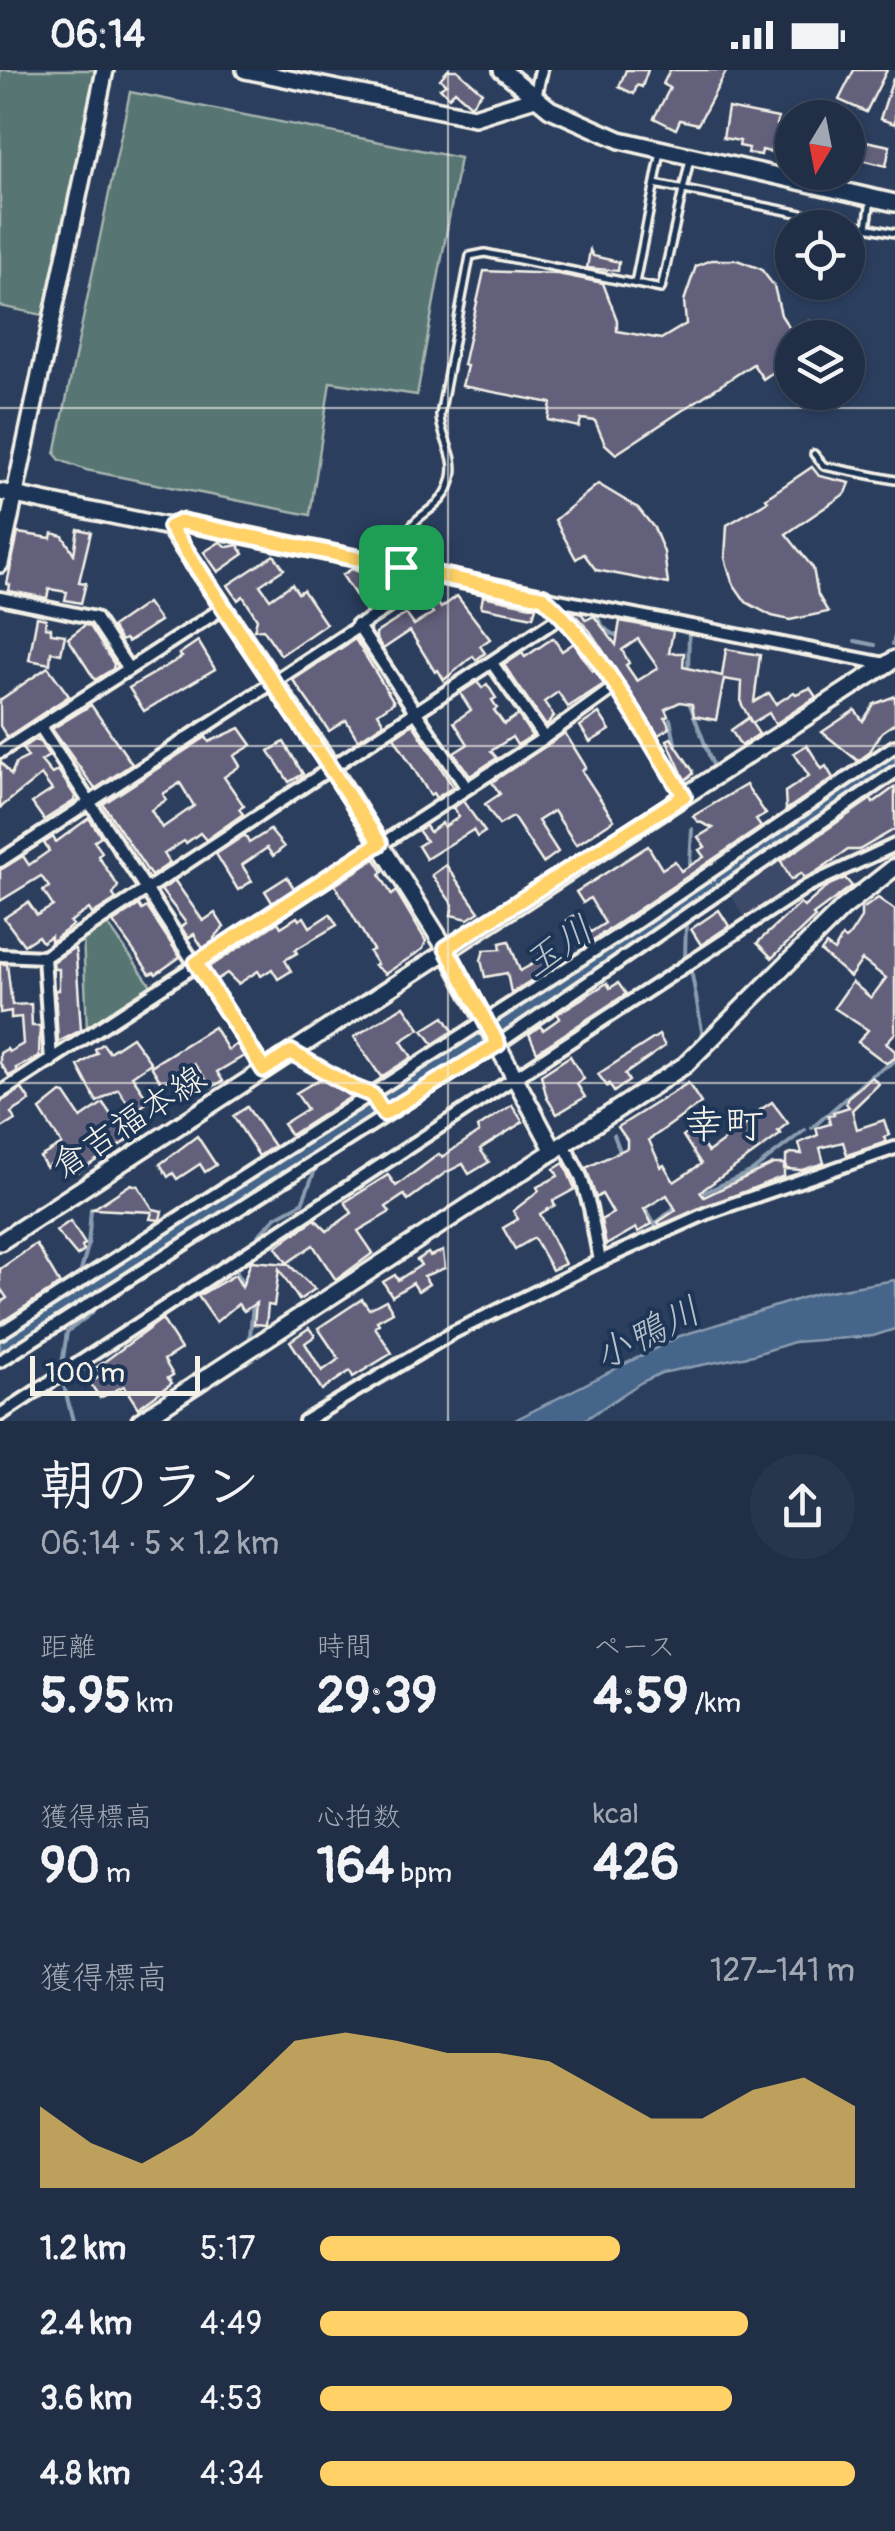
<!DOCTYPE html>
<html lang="ja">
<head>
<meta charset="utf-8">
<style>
  :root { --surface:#202e46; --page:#28364d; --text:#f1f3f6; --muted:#a2a8b3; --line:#3d4a5f; --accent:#ffd166 }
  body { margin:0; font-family:Pangolin,"Klee One",sans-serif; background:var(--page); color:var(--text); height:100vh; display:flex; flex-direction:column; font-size:38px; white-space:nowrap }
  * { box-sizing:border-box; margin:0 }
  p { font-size:32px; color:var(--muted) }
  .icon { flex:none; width:55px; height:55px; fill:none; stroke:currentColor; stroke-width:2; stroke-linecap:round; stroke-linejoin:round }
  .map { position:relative; height:1351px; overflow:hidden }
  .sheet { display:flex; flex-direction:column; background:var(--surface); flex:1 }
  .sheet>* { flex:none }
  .needle { width:65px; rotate:190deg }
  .tools { position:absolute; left:775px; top:30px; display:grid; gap:20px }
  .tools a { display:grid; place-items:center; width:90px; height:90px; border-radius:50%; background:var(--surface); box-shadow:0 2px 8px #0004,0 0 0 2px var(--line); font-size:50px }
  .scale { position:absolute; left:30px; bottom:25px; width:170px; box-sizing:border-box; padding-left:10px; border:5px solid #f4f1e8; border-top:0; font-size:28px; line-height:35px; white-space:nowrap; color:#f4f1e8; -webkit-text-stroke:8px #1d3557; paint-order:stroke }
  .pin { position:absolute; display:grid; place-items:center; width:85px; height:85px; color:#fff; margin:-42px; border-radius:20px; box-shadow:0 5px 15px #0006 }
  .round { display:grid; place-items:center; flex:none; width:105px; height:105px; border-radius:52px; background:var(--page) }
  .overview { display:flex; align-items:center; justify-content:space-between; height:170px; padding:0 40px }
  h1 { font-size:55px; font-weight:800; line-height:75px }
  .figures { display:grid; grid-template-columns:repeat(3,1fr); gap:15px; height:170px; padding:10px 40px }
  .figures div { display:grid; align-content:center }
  .figures b { font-size:50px; font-weight:800 }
  .figures small { font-size:28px; font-weight:400 }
  .figures p { font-size:28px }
  .chart { height:280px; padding:20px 40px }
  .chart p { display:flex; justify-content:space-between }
  .chart svg { width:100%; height:180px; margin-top:10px; fill:var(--accent); opacity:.7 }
  ul { padding:0 40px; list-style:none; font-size:32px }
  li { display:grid; grid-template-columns:160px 120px 1fr; align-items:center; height:75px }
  li i { height:25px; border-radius:12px; background:var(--accent) }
  .status { display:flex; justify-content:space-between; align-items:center; height:70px; padding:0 50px; background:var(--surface); direction:ltr }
  .status svg { height:28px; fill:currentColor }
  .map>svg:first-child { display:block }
</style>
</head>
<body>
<div class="status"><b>06:14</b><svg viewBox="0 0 49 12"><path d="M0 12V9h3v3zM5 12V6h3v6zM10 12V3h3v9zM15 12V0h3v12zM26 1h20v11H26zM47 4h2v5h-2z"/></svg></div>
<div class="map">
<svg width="895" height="1351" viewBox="0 0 895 1351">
  <rect width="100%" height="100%" fill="#2b3e5e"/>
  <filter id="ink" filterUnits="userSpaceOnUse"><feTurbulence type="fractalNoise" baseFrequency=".01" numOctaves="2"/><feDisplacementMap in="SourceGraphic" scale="20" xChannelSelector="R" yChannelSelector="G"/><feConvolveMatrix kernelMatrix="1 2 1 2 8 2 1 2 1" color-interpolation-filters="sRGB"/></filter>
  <g filter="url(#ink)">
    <!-- built -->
    <path fill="#3c4867" d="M895 706V767L804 811 745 849 729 821Z"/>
    <!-- green -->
    <g fill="#577573" stroke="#a6b3ae" stroke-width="2.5">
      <path d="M0 0H93L95 3 43 245 0 236Z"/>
      <path d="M130 22 460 88 417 325 330 312 310 445 86 400 60 390 55 384Z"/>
      <path d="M106 852 152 917 87 960 83 865Z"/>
    </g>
    <!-- water -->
    <g fill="#45658a" stroke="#8b9db0" stroke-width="2.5">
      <path d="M895 680V695L529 947 0 1285V1267L526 932Z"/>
      <path d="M895 1210V1259L873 1266 794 1272 753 1285 661 1303 640 1313 583 1351H513L680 1266 818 1223Z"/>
    </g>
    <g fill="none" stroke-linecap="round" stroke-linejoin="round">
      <!-- stream -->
      <g stroke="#8b9db0" stroke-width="4">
        <path d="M595 542C599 552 606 563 618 566"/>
        <path d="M855 571 875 575"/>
        <path d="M893 574 895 566"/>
        <path d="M688 602 689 562"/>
        <path d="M689 632 712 693"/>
        <path d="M670 649 676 678"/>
        <path d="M689 810 692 759"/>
        <path d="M685 888 686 854"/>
        <path d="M691 899 702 961"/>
        <path d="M812 1058 872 1005 895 991"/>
        <path d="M614 1065 621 1084"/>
        <path d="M788 1109 802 1104"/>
        <path d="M699 1125 752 1101 805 1060"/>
        <path d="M643 1134 657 1159"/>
        <path d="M655 1154 678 1135"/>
        <path d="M258 1166 276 1147 302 1133 315 1100"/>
        <path d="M632 1170 637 1168"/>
        <path d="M79 1208 88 1176 91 1139"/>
        <path d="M244 1216 235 1199 248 1188"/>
        <path d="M250 1266 253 1233"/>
        <path d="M62 1295 67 1262 92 1243"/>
        <path d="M63 1312 73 1351"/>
        <path d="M2 1351 93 1290"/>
      </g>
    </g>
    <!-- building -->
    <g fill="#64607c" stroke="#f4f1e8" stroke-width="2.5" fill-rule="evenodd">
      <path d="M448 0H457L482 22 471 35 455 21 449 27 440 18 446 14 440 9Z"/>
      <path d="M626 0H648L642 17 637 15 634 24 619 17Z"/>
      <path d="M670 0H727L698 54 680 50 676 59 654 48 670 18 663 14Z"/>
      <path d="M854 0H887L866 42 839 30Z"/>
      <path d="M893 9H895V54L880 49Z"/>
      <path d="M728 38 778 48 777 55 792 57V78L774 74 770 82 762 80 761 85 748 83 749 78 739 76 740 71 723 68Z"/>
      <path d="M866 71 890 76 886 96 862 90Z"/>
      <path d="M590 180 593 186 619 192 618 201 587 198Z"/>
      <path d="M711 190H737L761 199 774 216 781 245 792 262 809 251 819 268H792V289L763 309 753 294 616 384 605 374 595 351 581 349 579 357 548 350 551 333 462 316 467 296 463 295 484 201 558 204 603 213 617 250V261L661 269 686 254 684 231 696 196Z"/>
      <path d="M812 397 819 406 850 413 846 423 786 464 813 498 818 525 828 542 790 550 772 546 746 532 732 512 725 488 727 455 768 431 766 428Z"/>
      <path d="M598 414 638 438 654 458 664 482 668 514 596 500 584 484 576 489 555 450Z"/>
      <path d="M78 459 91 462 79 512 86 513 81 533 65 530 67 522 49 519 47 528 9 521 10 515 7 514 18 463 51 468 52 463 63 466 74 484Z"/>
      <path d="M220 472 228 477 238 475 244 484 218 502 204 482Z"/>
      <path d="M274 485 284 499 260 515 270 529 292 514 298 523 303 520 326 554 281 585 263 559 254 560 257 549 243 526 238 530 228 515Z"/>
      <path d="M352 499 364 504 372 503 381 518 398 508 411 512 366 541 342 505Z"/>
      <path d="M431 523 441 538 457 526 490 569 480 576 485 583 476 590 473 586 444 610 438 600 435 602 410 561 383 579 376 568V563L406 544 414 555 433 543 423 529Z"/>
      <path d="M483 526 536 537 533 547 481 537Z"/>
      <path d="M147 533 160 551 128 572 125 569 121 571 112 557Z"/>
      <path d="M571 541 582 544 586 550 594 546 616 575 620 551 673 561 669 583H684L683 597 722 606 726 579 760 585 754 632 769 623 776 634 794 622 796 624 810 618 816 627 775 654 769 643 752 653 741 633 742 612 724 609 716 650 694 646 692 634 680 632 665 639 668 646 665 648 670 658 658 665 590 561ZM638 569 658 598 637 611 626 595 629 593 622 580Z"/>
      <path d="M37 547 46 549 45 557 51 558V563L65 565 61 584 51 582 50 594 29 590Z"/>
      <path d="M85 555 90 556 114 594 113 599 95 610 68 568Z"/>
      <path d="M553 568 562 581 574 573 592 601 595 599 604 614 568 637 558 622 544 632 554 646 546 656 504 595 522 583 525 587Z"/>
      <path d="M355 569 394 632 378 643 384 653 358 670 346 650 329 661 293 610Z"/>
      <path d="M198 571 215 599 144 641 129 618 182 587 179 584Z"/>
      <path d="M48 597 69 626 7 667 0 656V630Z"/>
      <path d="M477 612 482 618 487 614 496 628 492 630 497 638 494 640 504 654 518 645 532 666 517 675 512 667 491 681 497 688 470 706 454 683 468 674 454 652 471 640 460 623Z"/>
      <path d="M895 626V653L882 662 869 683 858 691 822 662 855 640 863 651 874 634Z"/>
      <path d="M91 635 132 694 95 719 52 659Z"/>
      <path d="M599 643 610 660 590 672 580 656Z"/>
      <path d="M748 648 759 664 741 676 731 660Z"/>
      <path d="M413 654 453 717 436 728 433 723 430 725 394 667Z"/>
      <path d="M240 658 252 675 234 686 240 696 224 707 244 736 239 739 243 744 206 770 200 763 186 773 184 771 164 784 170 793 151 806 103 734 206 667 209 672ZM180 713 194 736 162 758 151 740 166 730 163 724Z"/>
      <path d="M565 663 586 697 582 701 614 750 576 775 554 741 538 751 558 782 543 793 513 747 499 755 485 734 500 724 492 712Z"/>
      <path d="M671 668 693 701V704L685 710 667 670Z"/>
      <path d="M34 670 40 672 49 686 41 691 52 704 58 700 75 726 74 731 44 750 32 733 52 720 41 705 0 738V691L11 705 16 693 28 687 22 678Z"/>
      <path d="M284 672 303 704 289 712 269 681Z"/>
      <path d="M807 675 822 699 826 696 833 708 786 740 785 722 809 706 794 683Z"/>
      <path d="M746 715 766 744 756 750 761 757 584 876 567 850 578 843 591 862 605 853 590 828 583 833 576 822 648 776 662 799 675 791 681 801 704 787 699 780 705 777 698 767 713 758 697 751 693 746Z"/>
      <path d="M895 717V759L859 780H848L816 802 804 808 801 803 791 810 781 791 871 729 873 733Z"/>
      <path d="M463 731 485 762 477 767 473 760 426 789 418 776 426 771 418 760 426 756 430 762 442 753 444 757 459 747 453 738Z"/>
      <path d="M89 748 101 766 94 771 102 782 98 786 118 816 113 825 116 829 92 844 89 839 70 852 73 855 51 872V866L42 872 38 866 24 875 4 848 28 832 37 845 53 836 43 821 49 817 41 806 0 831V800L23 786 29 795 49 781 44 773 53 767 56 772Z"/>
      <path d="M270 760 284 777 273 786 267 778 242 795 252 811 238 820 216 784 245 765 249 773Z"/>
      <path d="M375 789 383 802 380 805 392 825 396 821 426 871 423 879 385 904 374 895 377 894 369 882 373 880 335 815Z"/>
      <path d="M446 795 479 842 468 849 451 845 453 835 432 805Z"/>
      <path d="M287 807 295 820 273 834 265 821Z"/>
      <path d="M845 808 852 816 813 845 815 847 772 888 757 873 800 833 804 837 829 815Z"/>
      <path d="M175 811 203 851 215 843 224 857 214 868 216 871 204 880 194 864 188 868 181 857 186 853 161 820Z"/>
      <path d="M878 828 895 840V963L886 973 895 981V988L886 993 858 972 868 960 834 938 852 912 871 928 886 908 862 890 850 907 821 882 826 875 834 881 842 867 845 869 850 865 861 848V840Z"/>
      <path d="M139 835 142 840 147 837 180 887 156 904 154 902 150 904 113 852Z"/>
      <path d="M719 840 729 856 701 875 691 859Z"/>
      <path d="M330 844 337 855 295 880 297 883 285 890 291 901 278 909 272 899 261 906 258 901 238 914 227 903 216 910 208 898 278 852 281 857 297 847 299 850 304 847 310 857Z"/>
      <path d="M509 871 520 901 542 889 540 884 551 881 556 895 511 923 507 903 485 907 481 890 484 880 501 879 500 873Z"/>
      <path d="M72 879H75L76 886 81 960 58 972 55 920H59V899H54L53 892Z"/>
      <path d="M0 894H7L12 935 31 934 32 956H40L39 987 16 998 18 1001 9 1006 0 993V983L7 979 9 982 23 974 21 947 11 948V941L0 943Z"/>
      <path d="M607 913 610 918 618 913 626 924 537 982 529 964 540 956 543 960 560 948 557 944Z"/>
      <path d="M404 936 420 959 401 971 412 987 381 1007 354 967Z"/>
      <path d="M444 947 453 961 433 974 423 960Z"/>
      <path d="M214 957 228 980 237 974 244 986 217 1002 223 1011 212 1017 194 994 162 1014 151 996Z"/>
      <path d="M659 965 665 976 625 1004 629 1011 614 1022 609 1014 607 1016 598 1004Z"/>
      <path d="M132 967 151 993 132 1006 149 1031 134 1042 118 1019 97 1032 78 996 97 983 95 979 103 974 109 982Z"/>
      <path d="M570 986 584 1009 577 1014 585 1027 557 1044 547 1028 541 1005Z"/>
      <path d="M323 1007 349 1020 352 1026 291 1065 283 1054 307 1039 296 1023Z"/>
      <path d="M872 1007 879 1014 852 1040 857 1059 884 1050 889 1065 884 1067 886 1072 847 1085 843 1072 820 1078 824 1093 802 1100 786 1099V1086L791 1083 802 1084 799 1073 818 1065 816 1058 830 1054 828 1046 834 1045 833 1042 849 1037 846 1033 848 1027Z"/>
      <path d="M688 1013 701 1033 649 1070 661 1097 664 1095 674 1112 701 1094 683 1066 692 1061 708 1082 762 1043 760 1040 772 1032 788 1053 778 1061 781 1064 700 1122 704 1127 773 1094H784V1106L660 1155 658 1152 676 1140 667 1125 644 1139 652 1154 638 1162 636 1158 606 1175 601 1150 613 1143 602 1124 596 1128 586 1098 627 1078V1070L618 1057Z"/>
      <path d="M22 1019 30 1031 11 1043 15 1050 0 1059V1032Z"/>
      <path d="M61 1023 65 1024 81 1048 103 1033 128 1070 78 1102 67 1084 46 1097 40 1087 62 1074 40 1040Z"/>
      <path d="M512 1035 523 1052 480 1079 489 1092 469 1104 463 1094 445 1103 408 1130 404 1125 386 1137 390 1142 358 1161 373 1183 336 1210 313 1175 287 1193 276 1177 315 1149 327 1161 352 1143 345 1132 388 1105 396 1116 439 1084 442 1087 479 1062 477 1058Z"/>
      <path d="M247 1037 274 1076 259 1086 233 1046Z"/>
      <path d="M197 1066 216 1095 205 1102 200 1094 177 1109 173 1103 168 1107 160 1094Z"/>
      <path d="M564 1093 575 1119 553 1131 555 1135 540 1144 565 1194 552 1200 534 1168 515 1179 503 1158 518 1149 513 1141 539 1121 537 1117 558 1106 554 1099Z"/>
      <path d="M131 1114 138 1116 153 1139 162 1141 160 1150 150 1149 152 1142 93 1139Z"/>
      <path d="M70 1151 85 1174 82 1177 84 1181 77 1186 56 1161Z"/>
      <path d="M36 1174 60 1214 0 1253V1233L7 1228 0 1218V1199Z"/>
      <path d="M443 1181 445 1198 424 1206 429 1214 418 1221 413 1213 392 1226 383 1212 395 1205 398 1210 421 1195 417 1190 428 1183 430 1186Z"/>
      <path d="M251 1191 288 1194 315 1219 299 1230 279 1199 274 1236 268 1235 266 1255 254 1254 256 1233 244 1241 238 1234 216 1252 198 1226 235 1205 242 1217Z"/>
      <path d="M362 1229 369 1239 386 1230 393 1242 377 1251 379 1254 375 1257 392 1283 353 1307 350 1301 322 1320 290 1271 309 1258 315 1266 305 1273 322 1301 339 1289 318 1258Z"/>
      <path d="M162 1249 181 1279 164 1290 173 1305 168 1308 172 1313 138 1338 124 1316 100 1328 90 1313 102 1305 97 1297Z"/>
    </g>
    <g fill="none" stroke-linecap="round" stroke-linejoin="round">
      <defs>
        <g id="lane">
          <path d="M655 114 895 163"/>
          <path d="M867 157 871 130"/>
          <path d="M635 213 661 82"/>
          <path d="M814 384 824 396 895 410"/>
          <path d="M402 493C404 483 404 471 408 462 416 442 446 439 452 407 457 385 440 367 440 345L470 186 485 183 661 219 690 89"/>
          <path d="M293 984 371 1025 384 1044"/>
        </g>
        <g id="street">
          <path d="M535 28 541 0"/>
          <path d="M543 527 885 594"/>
          <path d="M0 528 95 548 128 598"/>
          <path d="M544 528C603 582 642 658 685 726"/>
          <path d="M357 555 466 717"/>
          <path d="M492 593 544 668"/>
          <path d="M41 658 264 1000"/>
          <path d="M0 682 223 538"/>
          <path d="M0 791 437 505"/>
          <path d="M0 885 44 887 563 545"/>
          <path d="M44 887 51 991"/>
          <path d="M0 1023 544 668 616 616"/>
          <path d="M565 1076 581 1107 590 1138 600 1191"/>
          <path d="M0 1263 615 867 895 676"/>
          <path d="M0 1291 498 974 895 702"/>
          <path d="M0 1345 807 816 895 775"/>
          <path d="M305 1351 454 1262 600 1191 707 1143 895 1078"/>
        </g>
        <g id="secondary">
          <path d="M245 0 474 47 535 28"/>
          <path d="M502 0 550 39 620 70 895 133"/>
          <path d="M0 422 169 457 181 452 543 527"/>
          <path d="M169 457 332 698 446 879 554 1081"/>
          <path d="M0 494 105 0"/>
          <path d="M140 1351 685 995 843 838 895 797"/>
        </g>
        <path id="primary" d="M0 1172 895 589"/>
      </defs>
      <!-- lane casing -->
      <use href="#lane" stroke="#f4f1e8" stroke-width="12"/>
      <!-- street casing -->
      <use href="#street" stroke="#f4f1e8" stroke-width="18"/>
      <!-- secondary casing -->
      <use href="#secondary" stroke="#f4f1e8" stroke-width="22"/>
      <!-- primary casing -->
      <use href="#primary" stroke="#f4f1e8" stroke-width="22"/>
      <!-- lane -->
      <use href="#lane" stroke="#1d3557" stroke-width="5"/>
      <!-- street -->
      <use href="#street" stroke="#1d3557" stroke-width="10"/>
      <!-- secondary -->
      <use href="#secondary" stroke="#1d3557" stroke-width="15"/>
      <!-- primary -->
      <use href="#primary" stroke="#1d3557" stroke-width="15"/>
    </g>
  </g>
  <g fill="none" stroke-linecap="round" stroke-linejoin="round" filter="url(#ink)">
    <defs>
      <path id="route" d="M181 452 543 527C602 582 642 658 684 726L446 878 498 974 384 1044 372 1025 352 1017 291 982 264 1000 196 893 380 773 170 457Z"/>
    </defs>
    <!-- route casing -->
    <use href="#route" stroke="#fff" stroke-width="20"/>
    <!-- route -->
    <use href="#route" stroke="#ffd166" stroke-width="12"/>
  </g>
  <!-- grid -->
  <path fill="none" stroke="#f4f1e8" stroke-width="2.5" stroke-opacity="0.55" d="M448 0V1351M0 338H895M0 676H895M0 1013H895"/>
  <g text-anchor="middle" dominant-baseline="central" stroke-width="8" stroke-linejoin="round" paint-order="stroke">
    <!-- street labels -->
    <g font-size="35" fill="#f4f1e8" stroke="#1d3557">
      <text transform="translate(129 1052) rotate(-33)">倉吉福本線</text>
    </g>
    <!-- water labels -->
    <g font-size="38" font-style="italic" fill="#b7c0c7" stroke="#1d3557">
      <text transform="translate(558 877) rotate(-34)">玉川</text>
      <text transform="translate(647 1264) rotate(-27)">小鴨川</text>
    </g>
    <!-- quarter labels -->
    <g font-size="40" fill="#f4f1e8" stroke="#1d3557">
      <text x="724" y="1055">幸町</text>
    </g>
  </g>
</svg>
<div class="tools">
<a><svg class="needle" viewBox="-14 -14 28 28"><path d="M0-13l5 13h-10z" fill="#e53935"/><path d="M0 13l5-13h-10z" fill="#a2a8b3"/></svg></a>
<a><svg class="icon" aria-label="locate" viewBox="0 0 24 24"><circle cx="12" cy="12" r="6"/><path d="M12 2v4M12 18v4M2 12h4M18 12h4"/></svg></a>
<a><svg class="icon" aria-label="layers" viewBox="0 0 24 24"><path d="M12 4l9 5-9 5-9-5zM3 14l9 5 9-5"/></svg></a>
</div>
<div class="scale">100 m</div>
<div class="pin" style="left:401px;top:497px;background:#1e9e55"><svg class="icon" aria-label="arrive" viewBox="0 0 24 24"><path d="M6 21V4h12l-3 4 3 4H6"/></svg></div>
</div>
<section class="sheet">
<div class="overview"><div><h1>朝のラン</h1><p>06:14 · 5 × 1.2 km</p></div><a class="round"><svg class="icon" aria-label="share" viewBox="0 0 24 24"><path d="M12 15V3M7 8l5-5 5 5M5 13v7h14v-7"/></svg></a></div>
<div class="figures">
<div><p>距離</p><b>5.95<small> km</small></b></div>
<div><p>時間</p><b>29:39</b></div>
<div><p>ペース</p><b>4:59<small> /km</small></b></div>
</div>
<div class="figures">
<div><p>獲得標高</p><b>90<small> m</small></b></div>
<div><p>心拍数</p><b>164<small> bpm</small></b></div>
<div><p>kcal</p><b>426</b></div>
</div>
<div class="chart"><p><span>獲得標高</span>127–141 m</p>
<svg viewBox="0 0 160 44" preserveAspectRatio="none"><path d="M0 44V24L10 33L20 38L30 31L40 20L50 8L60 6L70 8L80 11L90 11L100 13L110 20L120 27L130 27L140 20L150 17L160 24V44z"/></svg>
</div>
<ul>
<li><b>1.2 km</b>5:17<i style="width:56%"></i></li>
<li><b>2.4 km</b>4:49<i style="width:80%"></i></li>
<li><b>3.6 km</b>4:53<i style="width:77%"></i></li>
<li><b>4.8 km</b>4:34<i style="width:100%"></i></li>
</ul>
</section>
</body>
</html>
